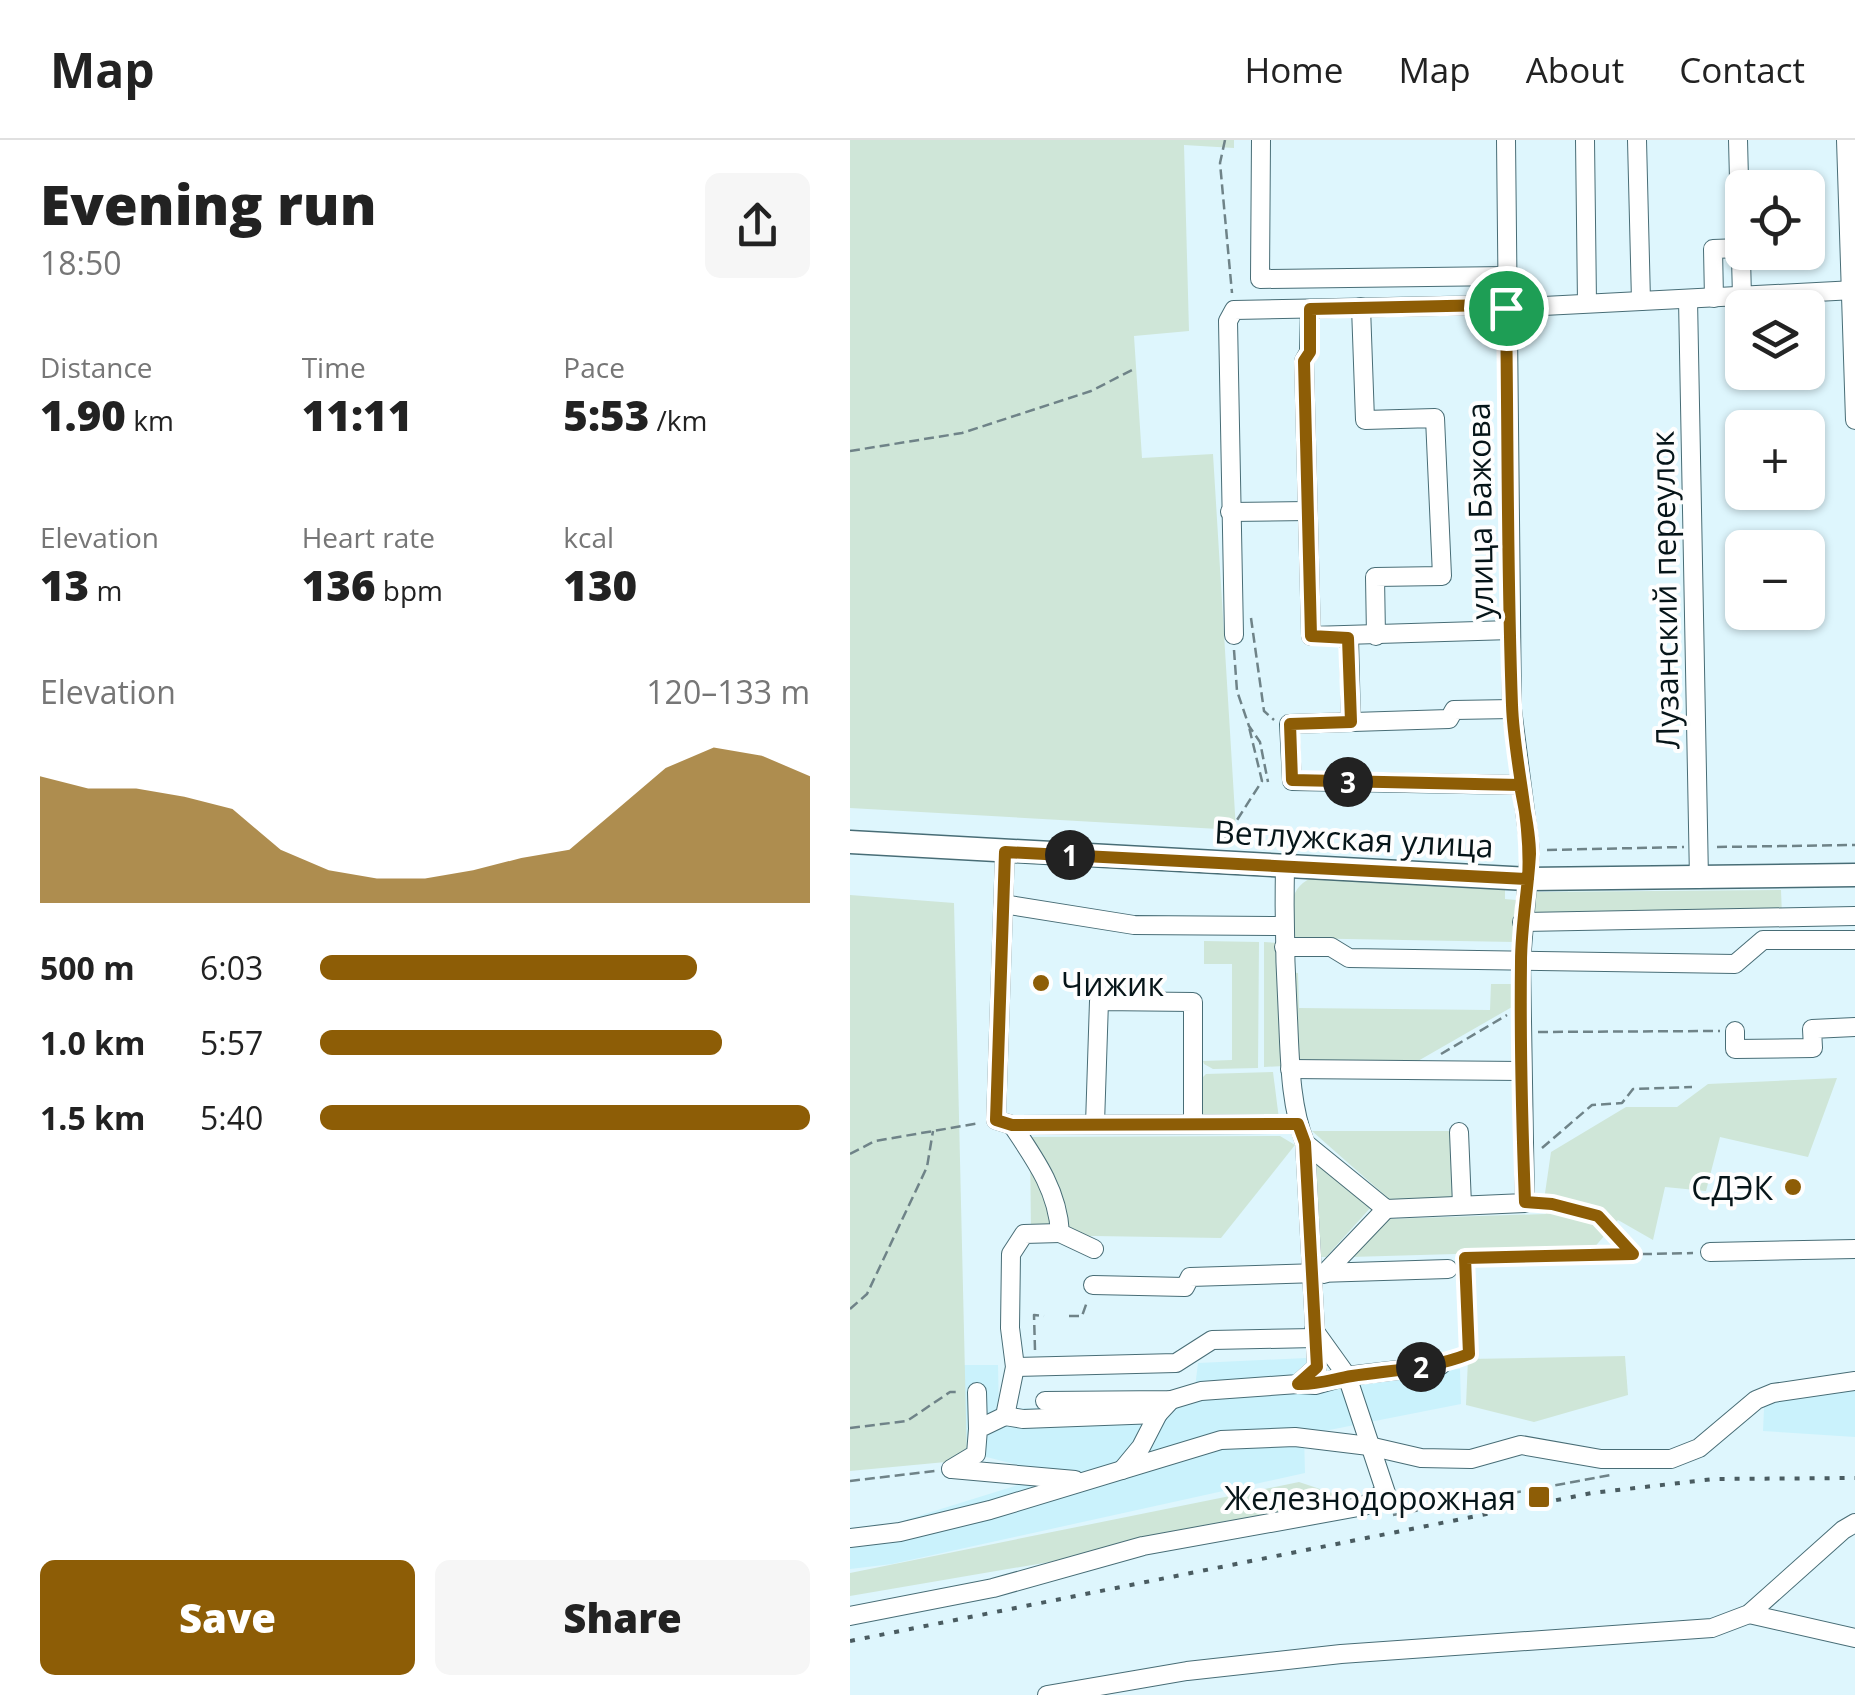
<!DOCTYPE html>
<html lang="en">
<head>
<meta charset="utf-8">
<style>
  :root { --surface:#fff; --page:#f6f6f6; --text:#222; --muted:#767676; --line:#e0e0e0; --accent:#8d5d06 }
  body { margin:0; font-family:"Open Sans",sans-serif; background:var(--page); color:var(--text); height:100vh; display:flex; flex-direction:column; font-size:38px; white-space:nowrap }
  * { box-sizing:border-box; margin:0 }
  p { font-size:32px; color:var(--muted) }
  .icon { flex:none; width:55px; height:55px; fill:none; stroke:currentColor; stroke-width:2; stroke-linecap:round; stroke-linejoin:round }
  .map { position:relative; flex:1; overflow:hidden }
  .drawer { display:flex; flex-direction:column; background:var(--surface); width:850px }
  .drawer>* { flex:none }
  .tools { position:absolute; left:875px; top:30px; display:grid; gap:20px }
  .tools a { display:grid; place-items:center; width:100px; height:100px; border-radius:15px; background:var(--surface); box-shadow:0 2px 8px #0004; font-size:50px }
  .pin { position:absolute; display:grid; place-items:center; width:85px; height:85px; color:#fff; margin:-42px; border:5px solid #fff; border-radius:50%; box-shadow:0 2px 10px #0007 }
  .km { position:absolute; width:50px; height:50px; margin:-25px; border-radius:50%; background:#222; color:#fff; font-size:28px; line-height:50px; text-align:center }
  .round { display:grid; place-items:center; flex:none; width:105px; height:105px; border-radius:15px; background:var(--page) }
  .overview { display:flex; align-items:center; justify-content:space-between; height:170px; padding:0 40px }
  h1 { font-size:55px; font-weight:800; line-height:75px }
  .figures { display:grid; grid-template-columns:repeat(3,1fr); gap:15px; height:170px; padding:10px 40px }
  .figures div { display:grid; align-content:center }
  .figures b { font-size:42px; font-weight:800 }
  .figures small { font-size:28px; font-weight:400 }
  .figures p { font-size:28px }
  .chart { height:280px; padding:20px 40px }
  .chart p { display:flex; justify-content:space-between }
  .chart svg { width:100%; height:180px; margin-top:10px; fill:var(--accent); opacity:.7 }
  .cta { display:flex; gap:20px; margin-top:auto; padding:20px 40px }
  .cta a { flex:1; height:115px; border-radius:15px; background:var(--accent); color:#fff; font-size:40px; font-weight:800; line-height:115px; text-align:center }
  .cta a+a { background:var(--page); color:var(--text) }
  ul { padding:0 40px; list-style:none; font-size:32px }
  li { display:grid; grid-template-columns:160px 120px 1fr; align-items:center; height:75px }
  li i { height:25px; border-radius:12px; background:var(--accent) }
  header { display:flex; align-items:center; gap:60px; box-sizing:border-box; height:140px; padding:0 50px; background:var(--surface); border-bottom:2px solid var(--line) }
  header strong { font-size:48px }
  nav { display:flex; gap:55px; margin-inline-start:auto; font-size:35px }
  main { display:flex; flex:1; min-height:0 }
  .map>svg:first-child { display:block }
</style>
</head>
<body>
<header>
<strong>Map</strong>
<nav><a>Home</a><a>Map</a><a>About</a><a>Contact</a></nav>
</header>
<main>
<section class="drawer">
<div class="overview"><div><h1>Evening run</h1><p>18:50</p></div><a class="round"><svg class="icon" aria-label="share" viewBox="0 0 24 24"><path d="M12 15V3M7 8l5-5 5 5M5 13v7h14v-7"/></svg></a></div>
<div class="figures">
<div><p>Distance</p><b>1.90<small> km</small></b></div>
<div><p>Time</p><b>11:11</b></div>
<div><p>Pace</p><b>5:53<small> /km</small></b></div>
</div>
<div class="figures">
<div><p>Elevation</p><b>13<small> m</small></b></div>
<div><p>Heart rate</p><b>136<small> bpm</small></b></div>
<div><p>kcal</p><b>130</b></div>
</div>
<div class="chart"><p><span>Elevation</span>120–133 m</p>
<svg viewBox="0 0 160 44" preserveAspectRatio="none"><path d="M0 44V13L10 16L20 16L30 18L40 21L50 31L60 36L70 38L80 38L90 36L100 33L110 31L120 21L130 11L140 6L150 8L160 13V44z"/></svg>
</div>
<ul>
<li><b>500 m</b>6:03<i style="width:77%"></i></li>
<li><b>1.0 km</b>5:57<i style="width:82%"></i></li>
<li><b>1.5 km</b>5:40<i style="width:100%"></i></li>
</ul>
<div class="cta"><a>Save</a><a>Share</a></div>
</section>
<div class="map">
<svg width="1005" height="1555" viewBox="0 0 1005 1555">
  <rect width="100%" height="100%" fill="#def6fd"/>
  <!-- built -->
  <g fill="#caf2fc">
    <path d="M456 1218 471 1243 610 1229 611 1264 454 1295 455 1333 42 1424 0 1429V1388L46 1383 203 1334 101 1308 99 1225H148L149 1269 343 1264 348 1223Z"/>
    <path d="M915 1246 1005 1248V1297L913 1291Z"/>
  </g>
  <!-- green -->
  <g fill="#cfe6d8">
    <path d="M0 0H384V8L334 5 339 191 284 196 292 318 363 314 386 690 0 668Z"/>
    <path d="M461 738 655 749V759L666 760 665 802 441 798C441 774 436 750 461 738Z"/>
    <path d="M931 750 932 776 681 778V752Z"/>
    <path d="M0 755 104 763 117 1320 0 1331Z"/>
    <path d="M354 801 409 802 408 928 363 929 354 924 353 921 382 920V824H354Z"/>
    <path d="M414 802 430 803 434 926 414 927Z"/>
    <path d="M441 832 448 833 449 868 640 870 641 844H662V867L554 929 445 927Z"/>
    <path d="M423 932 429 979 351 977 350 940 356 934Z"/>
    <path d="M987 938 958 1017 870 997 856 1051 815 1047 803 1100 768 1080 742 1110 500 1117 535 1079 696 1074 693 1067 701 1012 776 967H827L858 944Z"/>
    <path d="M462 991H604L603 1061 547 1066Z"/>
    <path d="M430 996 445 1005 371 1098 181 1095 180 997Z"/>
    <path d="M464 1023 522 1066 476 1117H465Z"/>
    <path d="M775 1216 778 1255 684 1282 616 1265 618 1219Z"/>
    <path d="M449 1342 488 1355 469 1376 0 1456V1433Z"/>
  </g>
  <g fill="none" stroke-linecap="round" stroke-linejoin="round">
    <defs>
      <g id="minor">
        <path d="M411 0 410 139 657 136"/>
        <path d="M735 0 737 163"/>
        <path d="M787 0 791 161"/>
        <path d="M888 0 892 157"/>
        <path d="M996 0 1005 280"/>
        <path d="M864 158 863 109 891 108"/>
        <path d="M838 159 849 739"/>
        <path d="M511 167 515 280 585 278 592 436 525 437 526 496"/>
        <path d="M460 169 459 212 454 221 461 496 661 490"/>
        <path d="M380 372 458 371"/>
        <path d="M384 495 378 181 384 170 642 165 656 168 1005 150"/>
        <path d="M499 498 501 582"/>
        <path d="M662 569 604 570 599 579 439 584 442 641 670 645"/>
        <path d="M155 711 146 980 162 985 448 984"/>
        <path d="M153 764 284 785 434 786"/>
        <path d="M672 782 1005 776"/>
        <path d="M434 807H481L499 818 885 824 913 800H1005"/>
        <path d="M885 891V909L963 908 962 889 1005 887"/>
        <path d="M440 929 672 931"/>
        <path d="M245 984 249 861 343 862V983"/>
        <path d="M162 985C185 1019 208 1051 210 1093L244 1109"/>
        <path d="M609 992 612 1065"/>
        <path d="M455 1003 536 1069 675 1063 671 821 680 710 662 569 656 0"/>
        <path d="M860 1112 1005 1109"/>
        <path d="M474 1134 536 1069"/>
        <path d="M243 1145 335 1147 340 1137 598 1129"/>
        <path d="M464 1190 497 1236 538 1359"/>
        <path d="M165 1227 326 1223 362 1200 465 1198"/>
        <path d="M448 1244 465 1245 497 1236 591 1225"/>
        <path d="M127 1252 128 1289"/>
        <path d="M195 1261 321 1260 351 1251 448 1244 467 1227 455 1003C440 964 440 920 438 878 435 828 434 778 435 727"/>
        <path d="M155 1276 173 1279 308 1274 321 1260"/>
        <path d="M101 1329 126 1314 128 1289 155 1276 165 1227 160 1188 161 1114 174 1094 210 1093"/>
        <path d="M102 1329 225 1340"/>
        <path d="M272 1330 291 1307 308 1274"/>
        <path d="M0 1398 50 1392 140 1370 371 1300 445 1297 519 1306 571 1318 621 1319 671 1305 751 1319H821L849 1308 906 1260 923 1253 1005 1241"/>
        <path d="M899 1474 1005 1498"/>
        <path d="M0 1476 143 1448 293 1406 514 1366 534 1352"/>
        <path d="M197 1555 337 1531 491 1514 862 1488 899 1474 993 1390 1005 1383"/>
      </g>
      <path id="major" d="M0 702 678 739 1005 735"/>
    </defs>
    <!-- minor casing -->
    <use href="#minor" stroke="#486d76" stroke-width="20"/>
    <!-- major casing -->
    <use href="#major" stroke="#486d76" stroke-width="25"/>
    <!-- path -->
    <g stroke="#6f8388" stroke-width="2.5" stroke-dasharray="10 5" stroke-linecap="butt">
      <path d="M375 0 370 23 382 153"/>
      <path d="M0 311 112 293 241 251 286 228"/>
      <path d="M401 478 414 571 424 580"/>
      <path d="M384 510 387 551 399 586 410 602 418 642"/>
      <path d="M371 705 412 641 399 587"/>
      <path d="M867 707 1005 705"/>
      <path d="M697 710 834 707"/>
      <path d="M688 892 870 891"/>
      <path d="M591 914 657 875"/>
      <path d="M692 1008 742 965 772 963 783 949 842 947"/>
      <path d="M0 1014 25 1001 130 983"/>
      <path d="M693 1064 748 1076 782 1113"/>
      <path d="M612 1118 843 1113"/>
      <path d="M0 1169 17 1154 77 1027 83 991"/>
      <path d="M219 1176H232L237 1162"/>
      <path d="M185 1210 184 1175 194 1176"/>
      <path d="M606 1219 619 1214 615 1121"/>
      <path d="M0 1288 57 1281 100 1252H109"/>
      <path d="M0 1341 85 1331"/>
      <path d="M560 1355 562 1367"/>
      <path d="M543 1375 761 1335"/>
    </g>
    <!-- minor -->
    <use href="#minor" stroke="#fff" stroke-width="18"/>
    <!-- major -->
    <use href="#major" stroke="#fff" stroke-width="22"/>
    <!-- rail -->
    <path stroke="#4a5c61" stroke-width="4" stroke-dasharray="5 10" stroke-linecap="butt" d="M0 1501 742 1353 864 1339 1005 1338"/>
  </g>
  <g fill="none" stroke-linecap="round" stroke-linejoin="round">
    <defs>
      <path id="route" d="M656 168C658 300 657 433 662 565 664 623 682 680 678 739L155 712 146 980 162 985 448 984 455 1003 467 1227 448 1244C467 1245 483 1239 502 1236 542 1230 581 1229 619 1214L615 1118 783 1114 748 1076 702 1064 675 1062C672 983 670 902 671 822 671 786 678 750 680 714 680 691 674 668 670 645L442 640 440 584 501 582 498 498 461 496 454 221 460 212V169L642 165 656 168"/>
    </defs>
    <!-- route casing -->
    <use href="#route" stroke="#fff" stroke-width="20"/>
    <!-- route -->
    <use href="#route" stroke="#8d5d06" stroke-width="12"/>
  </g>
  <!-- markers -->
  <g fill="#8d5d06" stroke="#fefefe" stroke-width="4">
    <circle cx="191" cy="843" r="10"/>
    <circle cx="943" cy="1047" r="10"/>
    <rect x="677" y="1345" width="24" height="24" rx="5"/>
  </g>
  <g text-anchor="middle" dominant-baseline="central" stroke-width="8" stroke-linejoin="round" paint-order="stroke">
    <!-- street labels -->
    <g font-size="32" fill="#061519" stroke="#fefefe">
      <text transform="translate(629 371) rotate(-91)">улица Бажова</text>
      <text transform="translate(814 450) rotate(-91)">Лузанский переулок</text>
      <text transform="translate(504 698) rotate(3)">Ветлужская улица</text>
    </g>
    <!-- poi labels -->
    <g font-size="32" fill="#061519" stroke="#fefefe" text-anchor="end">
      <text x="211" y="843" text-anchor="start">Чижик</text>
      <text x="923" y="1047">СДЭК</text>
      <text x="666" y="1357">Железнодорожная</text>
    </g>
  </g>
</svg>
<div class="tools">
<a><svg class="icon" aria-label="locate" viewBox="0 0 24 24"><circle cx="12" cy="12" r="6"/><path d="M12 2v4M12 18v4M2 12h4M18 12h4"/></svg></a>
<a><svg class="icon" aria-label="layers" viewBox="0 0 24 24"><path d="M12 4l9 5-9 5-9-5zM3 14l9 5 9-5"/></svg></a>
<a>+</a>
<a>−</a>
</div>
<div class="pin" style="left:656px;top:168px;background:#1e9e55"><svg class="icon" aria-label="arrive" viewBox="0 0 24 24"><path d="M6 21V4h12l-3 4 3 4H6"/></svg></div>
<b class="km" style="left:220px;top:715px">1</b>
<b class="km" style="left:571px;top:1227px">2</b>
<b class="km" style="left:498px;top:642px">3</b>
</div>
</main>
</body>
</html>
